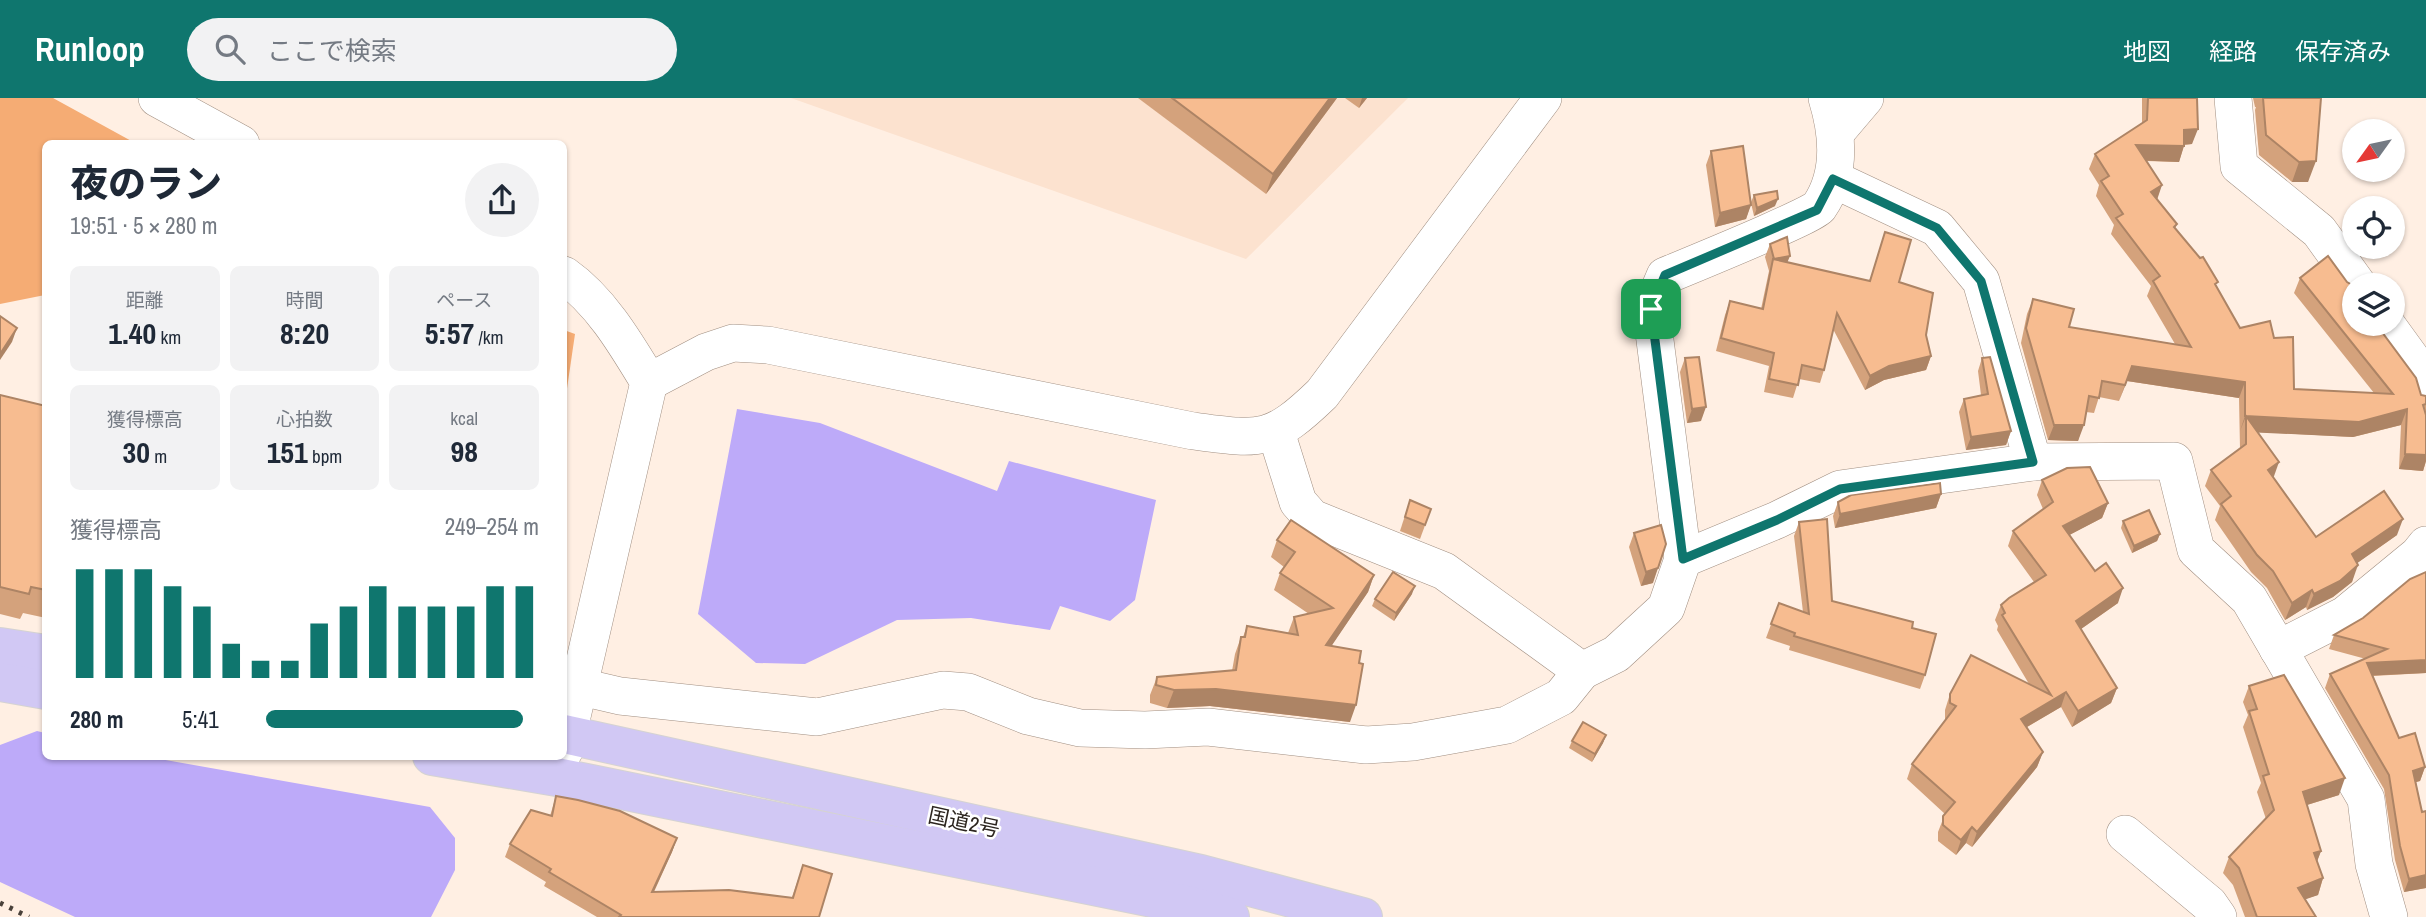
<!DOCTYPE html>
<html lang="ja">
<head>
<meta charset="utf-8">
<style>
  :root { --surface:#fff; --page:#f2f2f3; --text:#1f2937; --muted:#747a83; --accent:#0f766e }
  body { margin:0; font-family:"Archivo Narrow","Noto Sans JP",sans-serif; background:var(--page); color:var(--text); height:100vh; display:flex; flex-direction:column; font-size:26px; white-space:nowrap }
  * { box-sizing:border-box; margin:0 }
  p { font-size:23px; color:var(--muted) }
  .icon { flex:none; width:38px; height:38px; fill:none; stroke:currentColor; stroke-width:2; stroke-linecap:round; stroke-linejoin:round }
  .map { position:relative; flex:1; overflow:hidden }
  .sheet { position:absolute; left:42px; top:42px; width:525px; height:620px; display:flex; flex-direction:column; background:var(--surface); border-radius:10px; box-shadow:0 2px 5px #0004 }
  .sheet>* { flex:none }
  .needle { width:46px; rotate:237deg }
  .controls { position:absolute; left:2342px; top:21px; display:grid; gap:14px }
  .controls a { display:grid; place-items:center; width:63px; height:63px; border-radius:50%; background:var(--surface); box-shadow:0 2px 5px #0004; font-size:35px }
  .pin { position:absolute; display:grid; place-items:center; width:60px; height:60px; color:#fff; margin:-30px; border-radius:14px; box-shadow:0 4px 10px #0006 }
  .round { display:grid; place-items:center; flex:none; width:74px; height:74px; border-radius:37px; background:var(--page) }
  .overview { display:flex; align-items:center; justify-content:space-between; height:119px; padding:0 28px }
  h1 { font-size:38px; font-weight:800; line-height:52px }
  .figures { display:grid; grid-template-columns:repeat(3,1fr); gap:10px; height:119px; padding:7px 28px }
  .figures div { display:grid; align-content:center; border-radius:10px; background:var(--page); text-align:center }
  .figures b { font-size:30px; font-weight:800 }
  .figures small { font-size:19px; font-weight:400 }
  .figures p { font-size:19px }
  .chart { height:196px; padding:14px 28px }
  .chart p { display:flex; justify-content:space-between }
  .chart svg { width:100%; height:126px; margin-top:7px; stroke:var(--accent); stroke-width:6 }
  ul { padding:0 28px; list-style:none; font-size:23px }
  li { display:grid; grid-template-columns:112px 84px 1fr; align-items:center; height:52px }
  li i { height:18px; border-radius:9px; background:var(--accent) }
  header { display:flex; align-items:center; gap:42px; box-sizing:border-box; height:98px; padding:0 35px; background:var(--accent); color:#fff }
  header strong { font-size:33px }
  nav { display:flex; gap:38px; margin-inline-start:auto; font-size:24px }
  .search { width:490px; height:63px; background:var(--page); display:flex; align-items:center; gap:18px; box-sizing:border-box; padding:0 24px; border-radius:38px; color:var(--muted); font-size:26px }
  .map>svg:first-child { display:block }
</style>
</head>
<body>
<header>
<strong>Runloop</strong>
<div class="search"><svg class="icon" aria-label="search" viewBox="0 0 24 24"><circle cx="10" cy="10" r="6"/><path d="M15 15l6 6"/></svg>ここで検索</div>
<nav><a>地図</a><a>経路</a><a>保存済み</a></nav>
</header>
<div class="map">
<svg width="2426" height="819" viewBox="0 0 2426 819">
  <rect width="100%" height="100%" fill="#ffefe3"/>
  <!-- built -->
  <path fill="#fce2cf" d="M791 0H1408L1246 161Z"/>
  <!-- forest -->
  <g fill="#f5ac74">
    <path d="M0 0H53L135 45 46 46 45 197 0 206Z"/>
    <path d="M564 232 575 236 564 311Z"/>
  </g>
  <!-- water -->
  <g fill="#bdaaf9">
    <path d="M737 311 820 325 997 393 1009 363 1156 402 1135 502 1110 523 1060 508 1050 532 971 520 897 522 805 566 756 565 698 516Z"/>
    <path d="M37 633 45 635 46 658H143L430 709 455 740V772L431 819H75L0 784V647Z"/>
  </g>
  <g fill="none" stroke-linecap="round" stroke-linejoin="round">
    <defs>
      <g id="minor">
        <path d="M157 0 241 46"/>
        <path d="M2233 0 2239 68 2319 133 2358 187"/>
        <path d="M1837 33 1865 0"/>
        <path d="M1833 81 1937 130 1981 183 2033 364"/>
        <path d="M564 177C601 203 626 246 649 284L564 653"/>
        <path d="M2386 226 2426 281"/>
        <path d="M649 284 706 254 733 245 768 247 1193 333C1261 342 1271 345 1322 296L1543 0"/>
        <path d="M1276 334 1298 404 1312 420 1444 473 1582 573 1616 556 1666 510 1683 461 1651 211 1665 178C1686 169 1812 118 1819 109 1842 76 1838 36 1827 0"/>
        <path d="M1683 461 1777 422 1840 391 2033 364 2174 363 2196 452 2249 501 2366 701 2374 766 2389 819"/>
        <path d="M2278 551 2345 517 2418 457 2426 447"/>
        <path d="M577 588 620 598 817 619 943 592 968 594 1028 618 1080 630 1145 632 1208 629 1366 647 1413 644 1507 627 1561 599 1582 573"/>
        <path d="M2125 736 2209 806 2218 819"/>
      </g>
      <g id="highway">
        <path d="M0 549 46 556"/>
        <path d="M0 584 46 592"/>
        <path d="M564 636 1201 776 1363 819"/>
        <path d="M432 658 557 679 1187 807 1230 819"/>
      </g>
    </defs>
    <!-- minor casing -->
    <use href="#minor" stroke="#a18f82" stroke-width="38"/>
    <!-- highway casing -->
    <use href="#highway" stroke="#d5d3d2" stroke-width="40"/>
    <!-- minor -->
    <use href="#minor" stroke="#fff" stroke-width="37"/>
    <!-- highway -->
    <use href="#highway" stroke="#d1c8f4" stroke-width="38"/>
    <!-- rail -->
    <path stroke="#49413a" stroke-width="5" stroke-dasharray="3.5 7" stroke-linecap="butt" d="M0 805 29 819"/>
  </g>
  <!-- wall -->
  <g fill="#d4a27c">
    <path d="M1138 0H1337L1266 96Z"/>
    <path d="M1345 0H1367L1359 10Z"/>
    <path d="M2142 0H2197L2192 46 2184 47 2179 64 2146 63 2157 101 2177 126 2175 131 2217 190 2240 230 2274 240 2294 291 2374 295 2294 195 2300 180 2354 226 2421 297 2426 298V363L2423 373 2399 371 2401 327 2353 339 2258 334 2273 380 2316 439 2397 437 2357 465 2352 484 2333 499 2307 512 2306 509 2285 522 2267 490 2251 474 2215 422 2220 408 2205 388 2211 372 2240 351 2239 300 2127 283 2119 303 2099 299 2094 315 2086 314 2078 343 2048 342 2021 245 2027 216 2033 201 2069 229 2175 246 2147 198 2151 188 2111 136 2114 127 2096 98 2099 87 2089 71 2095 56 2142 26Z"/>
    <path d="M2253 0H2321L2308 84H2292L2259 57 2255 12 2256 9H2255Z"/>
    <path d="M1711 53 1751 104 1754 97 1775 108 1754 118 1751 105 1746 121 1715 129 1706 67Z"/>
    <path d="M1885 134 1899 184 1926 237 1931 258 1926 272 1884 282 1865 292 1833 231 1824 272 1820 285 1799 281 1793 300 1764 294 1769 268 1716 253 1725 217 1730 203 1761 211 1769 173 1765 159 1770 146 1787 164 1870 183Z"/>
    <path d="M1685 260 1701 323 1687 325 1680 274Z"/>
    <path d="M1982 260 2011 333 2006 347 1966 352 1959 314 1964 301 1981 297 1978 273Z"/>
    <path d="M0 297 46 308V520L23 515 20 521 0 516Z"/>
    <path d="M2042 382 2108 405 2102 420 2069 437 2118 505 2081 531 2117 590 2111 605 2072 629 2061 609 2027 629 2043 654 2037 669 1972 749 1966 745 1956 757 1938 743V734L1945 716 1907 681 1912 666 1946 621H1945V612L1950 596 2029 586 1997 532 1998 528 1995 522 2001 507 2034 484 2008 448 2013 433 2043 411 2037 397Z"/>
    <path d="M1941 396 1936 410 1835 430 1833 418 1838 404Z"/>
    <path d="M1410 402 1431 411 1420 441 1400 433Z"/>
    <path d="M2123 423 2160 436 2157 443 2132 455 2121 430Z"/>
    <path d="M1799 424 1832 503 1912 530 1925 577 1920 591 1789 552 1790 548 1766 540 1779 505 1803 514 1794 438Z"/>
    <path d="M1634 435 1653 485 1641 488 1629 449Z"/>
    <path d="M1277 442 1374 477 1368 494 1331 548 1350 624 1210 608 1167 610 1150 605V597L1157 579 1232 573 1235 556 1241 539H1243L1247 528 1288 535 1294 519 1309 516 1274 492 1280 475 1284 469 1271 459Z"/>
    <path d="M2426 474V575L2373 578 2399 640 2425 669 2420 683 2416 684 2422 714 2426 713V790L2404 794 2395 762 2384 691 2325 590 2330 576 2366 561 2329 551 2334 537 2363 520Z"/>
    <path d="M1412 496 1394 523 1372 508 1375 501Z"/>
    <path d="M2249 588 2339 697 2307 707 2321 753 2317 763 2323 780 2318 797 2305 801 2316 819H2245L2233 787 2223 775 2229 759 2266 721 2257 694 2261 685 2243 629 2248 617 2243 604Z"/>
    <path d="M1606 637 1603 645 1592 664 1569 650 1572 643Z"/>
    <path d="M556 698 677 740 672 754 654 794 792 799 803 767 819 819H597L544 788 546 784 505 759 510 746 550 718Z"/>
  </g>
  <!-- shaded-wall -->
  <g fill="#ad8465">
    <path d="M1330 0H1337L1266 96 1273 76Z"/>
    <path d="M1362 0H1367L1359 10Z"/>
    <path d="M2198 31 2192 46 2179 47 2184 32Z"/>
    <path d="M2136 47 2184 48 2179 64 2131 62Z"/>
    <path d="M2316 63 2308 84H2292L2299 64Z"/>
    <path d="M2162 87 2157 102 2151 94Z"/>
    <path d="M1778 101 1775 108 1754 118 1757 110Z"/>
    <path d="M1751 107 1746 121 1715 129 1720 115Z"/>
    <path d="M1790 158 1785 170 1774 161Z"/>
    <path d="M17 230 12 244 0 262V256Z"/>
    <path d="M1931 258 1926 272 1884 282 1865 292 1870 278 1889 268Z"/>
    <path d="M2132 268 2245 284 2239 300 2127 283 2119 303Z"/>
    <path d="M1706 309 1701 323 1687 325 1692 311Z"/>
    <path d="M2407 311 2401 327 2353 339 2246 334V318L2240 333 2245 318Z"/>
    <path d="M2054 327H2084L2078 343 2048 342Z"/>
    <path d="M2011 333 2006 347 1966 352 1971 339Z"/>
    <path d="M2405 356 2426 357V363L2423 373 2399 371Z"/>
    <path d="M2279 364 2273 381 2268 372Z"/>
    <path d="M1941 396 1936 410 1835 430 1840 416Z"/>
    <path d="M2108 405 2102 420 2058 443 2063 428Z"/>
    <path d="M2403 421 2397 437 2346 473 2352 456Z"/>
    <path d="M2160 436 2157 443 2132 455 2134 448Z"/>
    <path d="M2358 467 2352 484 2333 499 2307 512 2314 496Z"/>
    <path d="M1658 470 1653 485 1641 488 1646 474Z"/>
    <path d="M1374 477 1368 494 1320 565 1326 547Z"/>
    <path d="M1415 488 1412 496 1394 523 1396 515Z"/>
    <path d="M2123 490 2118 505 2071 538 2076 523Z"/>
    <path d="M2312 492 2306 509 2285 522 2292 505Z"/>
    <path d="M2426 562V575L2362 578 2367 565Z"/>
    <path d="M2117 590 2111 605 2072 629 2078 613Z"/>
    <path d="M1216 591 1356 607 1350 624 1210 608 1167 610 1174 592Z"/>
    <path d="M2066 594 2061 609 2015 636 2021 621Z"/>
    <path d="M1606 637 1603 645 1592 664 1595 656Z"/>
    <path d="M2043 654 2037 669 1972 749 1977 734Z"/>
    <path d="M2425 669 2420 683 2408 686 2413 673Z"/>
    <path d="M2345 680 2339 697 2297 710 2303 694Z"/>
    <path d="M1972 729 1966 745 1956 757 1961 742Z"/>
    <path d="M677 740 672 754 647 808 652 794Z"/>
    <path d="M2321 753 2315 769 2314 755Z"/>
    <path d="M2426 777V790L2404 794 2409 781Z"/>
    <path d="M2323 780 2318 797 2292 806 2298 790Z"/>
  </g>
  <!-- building -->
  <g fill="#f7bc90" stroke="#ad8465" stroke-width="2">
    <path d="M1172 0H1330L1273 76Z"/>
    <path d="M2148 0H2197L2198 31 2184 32V48L2136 47 2162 87 2151 94 2177 126 2174 129 2200 160 2203 159 2218 184 2215 186 2240 230 2270 223 2274 240 2293 239 2294 291 2393 296 2300 180 2328 158 2347 184 2354 188V226H2376L2416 280 2421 297 2426 298V306L2423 307 2426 317V357L2405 356 2407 311 2359 324 2245 318V284L2132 268 2125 287 2102 283 2099 300 2089 298 2084 327H2054L2026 230 2033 201 2074 211 2069 229 2191 249 2153 183 2160 178 2116 120 2123 116 2101 83 2109 78 2095 56 2147 22Z"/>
    <path d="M2263 0H2321L2316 63 2299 64 2266 37Z"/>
    <path d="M1743 48 1751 107 1720 115 1711 53Z"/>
    <path d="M1777 93 1778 101 1757 110 1754 97Z"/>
    <path d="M1885 134 1911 142 1899 184 1933 195 1926 237 1931 258 1889 268 1870 278 1837 215 1824 272 1802 267 1798 287 1769 281 1774 255 1721 240 1730 203 1763 211 1773 161 1870 183Z"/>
    <path d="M1787 139 1790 158 1774 161 1770 146Z"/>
    <path d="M0 218 17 230 0 256Z"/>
    <path d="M1699 259 1706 309 1692 311 1685 260Z"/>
    <path d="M1990 259 2011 333 1971 339 1964 301 1988 296 1982 260Z"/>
    <path d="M0 297 46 308V492L31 489 29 496 0 489Z"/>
    <path d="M2246 318 2279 364 2268 372 2316 439 2384 393 2403 421 2352 456 2358 467 2340 483 2314 496 2312 492 2292 505 2273 473 2257 457 2221 406 2231 398 2211 372 2246 346Z"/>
    <path d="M2090 369 2108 405 2063 428 2095 473 2106 465 2123 490 2076 523 2117 590 2078 613 2066 594 2021 621 2043 654 1977 734 1972 729 1961 742 1943 727V718L1955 704 1912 666 1956 608 1950 605V596L1971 557 2051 597 2002 517 2005 515 2001 507 2009 500 2046 477 2013 433 2053 404 2042 382 2067 370Z"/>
    <path d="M1940 385 1941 396 1840 416 1838 404 1851 397Z"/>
    <path d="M1410 402 1431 411 1425 427 1405 419Z"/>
    <path d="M2149 412 2160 436 2134 448 2123 423Z"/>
    <path d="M1827 421 1832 503 1913 524 1912 530 1936 536 1925 577 1794 538 1795 535 1771 526 1779 505 1809 516 1799 424Z"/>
    <path d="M1291 422 1374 477 1326 547 1361 553 1359 565 1363 566 1356 607 1216 591 1174 592 1156 587 1157 579 1236 572 1241 539H1245L1247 528 1298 537 1294 519 1333 510 1280 475 1295 454 1277 442Z"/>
    <path d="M1661 427 1666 446 1658 470 1646 474 1634 435Z"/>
    <path d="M1393 474 1415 488 1396 515 1375 501Z"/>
    <path d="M2426 474V562L2367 565 2399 640 2415 635 2425 669 2413 673 2422 714 2426 713V777L2409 781 2400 748 2389 677 2330 576 2387 551 2334 537 2363 520 2410 481Z"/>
    <path d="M2284 577 2345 680 2303 694 2321 753 2314 755 2323 780 2298 790 2316 819H2257L2239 770 2229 759 2274 712 2263 678 2269 676 2249 613 2257 611 2249 588Z"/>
    <path d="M1583 624 1606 637 1595 656 1572 643Z"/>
    <path d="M556 698 578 702 620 713 677 740 652 794 729 792 793 800 803 767 832 776 819 819H619L621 817 549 774 551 771 510 746 531 712 552 718Z"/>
  </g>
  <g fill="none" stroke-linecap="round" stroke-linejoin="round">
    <defs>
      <path id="route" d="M1833 81 1937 130 1981 183 2033 364 1840 391 1777 422 1683 461 1651 211 1665 177 1817 112Z"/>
    </defs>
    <!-- route casing -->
    <use href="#route" stroke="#fff" stroke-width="14"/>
    <!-- route -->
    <use href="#route" stroke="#0f766e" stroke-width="9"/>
  </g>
  <g text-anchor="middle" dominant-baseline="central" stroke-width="5" stroke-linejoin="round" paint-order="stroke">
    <!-- street labels -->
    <g font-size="21" fill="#2c251f" stroke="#fff">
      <text transform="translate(964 724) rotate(12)">国道2号</text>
    </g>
  </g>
</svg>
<div class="controls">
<a><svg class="needle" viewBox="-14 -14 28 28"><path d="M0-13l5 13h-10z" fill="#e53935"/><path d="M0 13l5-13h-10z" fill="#747a83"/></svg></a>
<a><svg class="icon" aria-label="locate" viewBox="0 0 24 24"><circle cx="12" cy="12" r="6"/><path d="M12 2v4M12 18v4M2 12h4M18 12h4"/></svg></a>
<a><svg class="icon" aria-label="layers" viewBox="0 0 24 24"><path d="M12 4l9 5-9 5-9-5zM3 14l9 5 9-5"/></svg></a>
</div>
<div class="pin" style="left:1651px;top:211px;background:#1e9e55"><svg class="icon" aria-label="arrive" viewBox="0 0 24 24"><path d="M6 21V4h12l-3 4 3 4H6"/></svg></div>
<section class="sheet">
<div class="overview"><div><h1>夜のラン</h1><p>19:51 · 5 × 280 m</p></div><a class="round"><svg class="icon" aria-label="share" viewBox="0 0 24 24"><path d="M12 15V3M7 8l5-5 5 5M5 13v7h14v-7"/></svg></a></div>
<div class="figures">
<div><p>距離</p><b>1.40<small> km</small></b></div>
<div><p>時間</p><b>8:20</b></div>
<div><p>ペース</p><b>5:57<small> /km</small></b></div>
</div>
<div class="figures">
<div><p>獲得標高</p><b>30<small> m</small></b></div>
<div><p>心拍数</p><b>151<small> bpm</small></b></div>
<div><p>kcal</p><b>98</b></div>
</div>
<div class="chart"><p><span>獲得標高</span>249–254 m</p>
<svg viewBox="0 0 160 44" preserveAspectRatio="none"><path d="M5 44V6M15 44V6M25 44V6M35 44V12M45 44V19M55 44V32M65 44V38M75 44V38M85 44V25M95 44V19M105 44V12M115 44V19M125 44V19M135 44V19M145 44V12M155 44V12"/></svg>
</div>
<ul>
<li><b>280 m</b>5:41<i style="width:94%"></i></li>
</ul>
</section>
</div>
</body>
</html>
